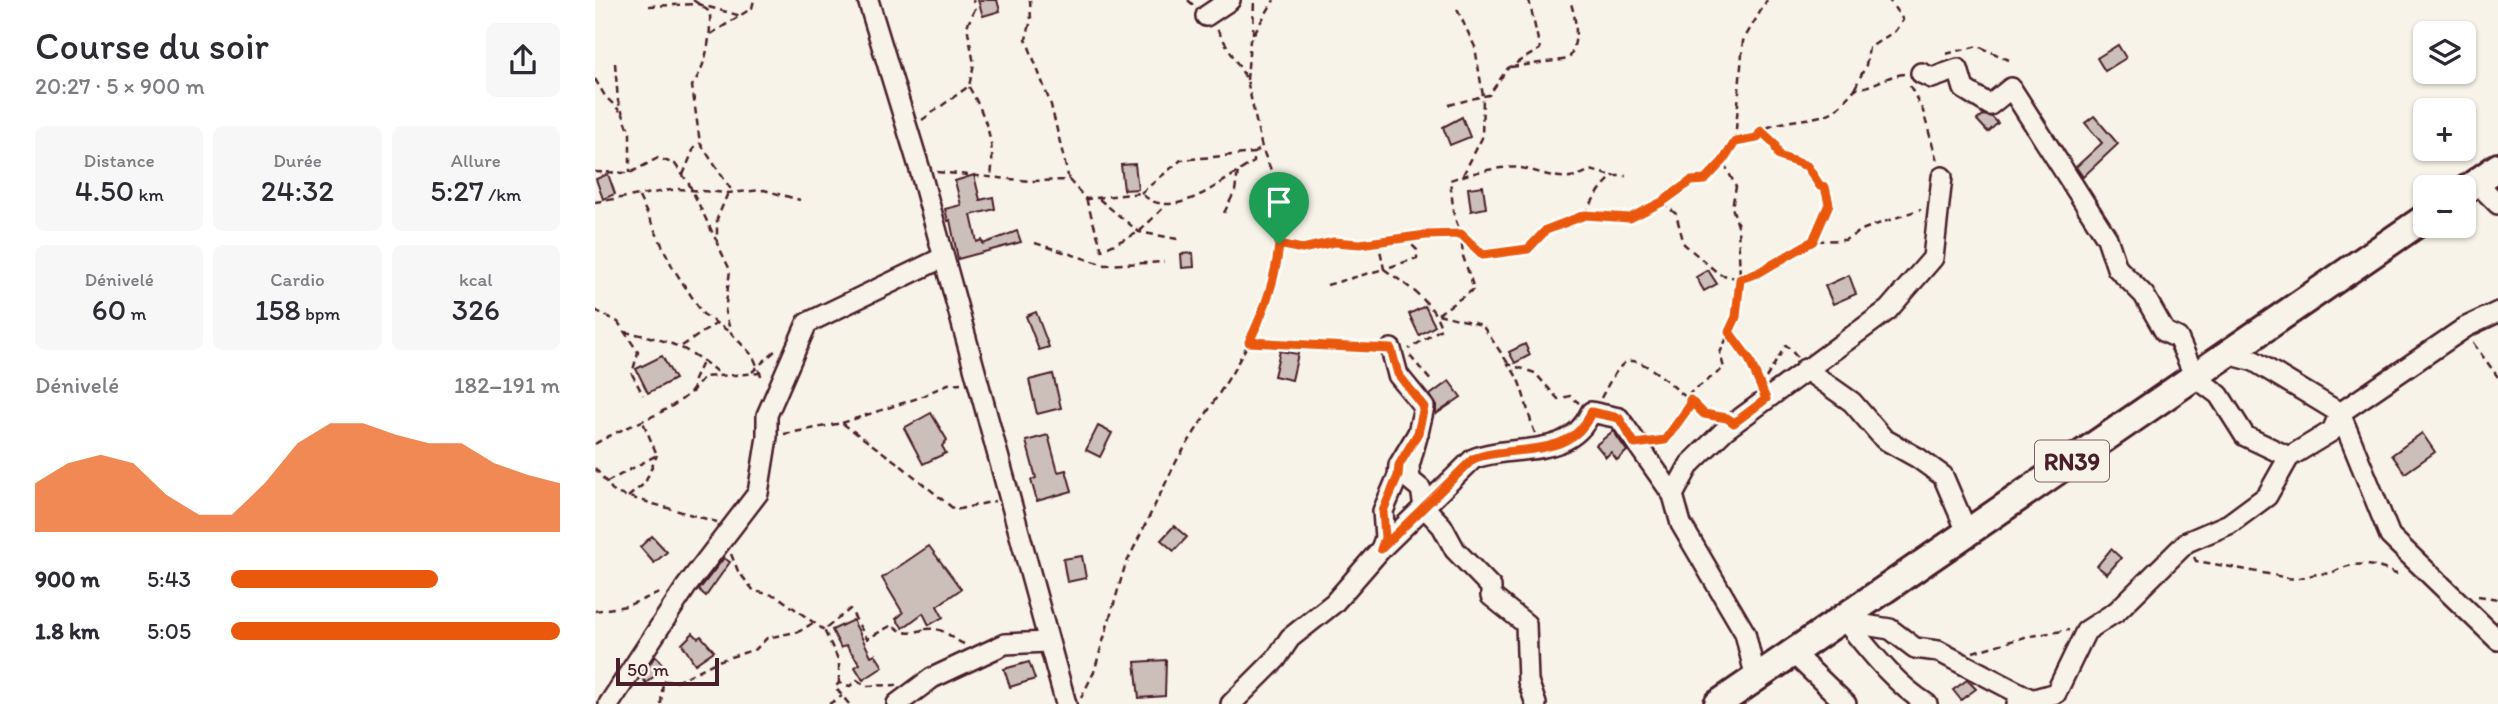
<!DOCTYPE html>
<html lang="fr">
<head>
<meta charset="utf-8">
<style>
  :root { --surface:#fff; --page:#f7f7f7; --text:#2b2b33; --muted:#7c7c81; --accent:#ea580c }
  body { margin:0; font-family:Itim,sans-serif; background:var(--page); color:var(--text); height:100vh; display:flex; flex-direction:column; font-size:26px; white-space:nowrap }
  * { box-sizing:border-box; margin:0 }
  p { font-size:23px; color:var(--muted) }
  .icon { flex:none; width:38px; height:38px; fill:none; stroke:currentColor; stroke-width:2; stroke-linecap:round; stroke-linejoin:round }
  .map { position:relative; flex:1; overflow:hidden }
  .drawer { display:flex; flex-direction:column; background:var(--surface); width:595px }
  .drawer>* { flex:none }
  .tools { position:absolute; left:1818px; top:21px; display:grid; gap:14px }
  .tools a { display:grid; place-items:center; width:63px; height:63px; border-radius:10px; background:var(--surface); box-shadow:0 2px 5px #0004; font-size:35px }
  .scale { position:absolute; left:21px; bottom:18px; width:103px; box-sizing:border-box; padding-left:7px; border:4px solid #4a1f2b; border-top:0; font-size:19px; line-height:24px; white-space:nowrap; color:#4a1f2b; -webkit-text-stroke:5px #f7f3e8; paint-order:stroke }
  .pin { position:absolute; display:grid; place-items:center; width:60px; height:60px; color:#fff; margin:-72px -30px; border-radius:50% 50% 50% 0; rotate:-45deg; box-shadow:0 0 7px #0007 }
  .pin .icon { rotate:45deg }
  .round { display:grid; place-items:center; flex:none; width:74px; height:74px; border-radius:10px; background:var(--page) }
  .overview { display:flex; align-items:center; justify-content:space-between; height:119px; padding:0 35px }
  h1 { font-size:38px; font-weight:600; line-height:52px }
  .stats { display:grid; grid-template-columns:repeat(3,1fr); gap:10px; height:119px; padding:7px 35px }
  .stats div { display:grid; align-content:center; border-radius:10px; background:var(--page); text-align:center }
  .stats b { font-size:30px; font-weight:600 }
  .stats small { font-size:19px; font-weight:400 }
  .stats p { font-size:19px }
  .chart { height:196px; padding:14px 35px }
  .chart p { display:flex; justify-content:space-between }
  .chart svg { width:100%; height:126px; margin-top:7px; fill:var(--accent); opacity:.7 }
  ul { padding:0 35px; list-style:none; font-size:23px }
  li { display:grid; grid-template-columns:112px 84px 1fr; align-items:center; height:52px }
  li i { height:18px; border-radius:9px; background:var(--accent) }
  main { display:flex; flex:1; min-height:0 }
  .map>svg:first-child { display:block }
</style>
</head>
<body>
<main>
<section class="drawer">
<div class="overview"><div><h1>Course du soir</h1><p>20:27 · 5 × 900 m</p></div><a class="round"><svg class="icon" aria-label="share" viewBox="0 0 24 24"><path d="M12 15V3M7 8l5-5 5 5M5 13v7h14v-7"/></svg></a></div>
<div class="stats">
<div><p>Distance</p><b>4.50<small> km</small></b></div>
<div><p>Durée</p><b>24:32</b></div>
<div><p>Allure</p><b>5:27<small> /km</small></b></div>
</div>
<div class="stats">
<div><p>Dénivelé</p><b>60<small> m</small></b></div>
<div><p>Cardio</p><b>158<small> bpm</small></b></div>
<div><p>kcal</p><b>326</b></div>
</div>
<div class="chart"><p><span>Dénivelé</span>182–191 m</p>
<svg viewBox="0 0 160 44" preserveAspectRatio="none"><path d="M0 44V27L10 20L20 17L30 20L40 31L50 38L60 38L70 27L80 13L90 6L100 6L110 10L120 13L130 13L140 20L150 24L160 27V44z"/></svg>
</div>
<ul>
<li><b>900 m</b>5:43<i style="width:63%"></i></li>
<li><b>1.8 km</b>5:05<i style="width:100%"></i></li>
</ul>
</section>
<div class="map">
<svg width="1903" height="704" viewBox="0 0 1903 704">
  <rect width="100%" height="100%" fill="#f7f3e8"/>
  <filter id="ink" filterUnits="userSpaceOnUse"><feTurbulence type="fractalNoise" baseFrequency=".0143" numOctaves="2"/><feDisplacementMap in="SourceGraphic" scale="14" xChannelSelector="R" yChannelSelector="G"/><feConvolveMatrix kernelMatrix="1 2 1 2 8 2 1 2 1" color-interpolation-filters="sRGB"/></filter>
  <g filter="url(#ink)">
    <!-- building -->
    <g fill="#ccbfb9" stroke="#4a1f2b" stroke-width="2">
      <path d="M383 0H402L405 11 388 16Z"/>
      <path d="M1523 45 1531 58 1510 71 1502 58Z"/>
      <path d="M1388 115 1397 117 1403 123 1393 132 1382 120Z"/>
      <path d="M1499 116 1523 144 1488 177 1481 167 1507 143 1490 123Z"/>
      <path d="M867 117 875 137 855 145 848 127Z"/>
      <path d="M540 164 543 189 529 190 526 165Z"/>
      <path d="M13 174 20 194 8 199 1 179Z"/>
      <path d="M379 175 385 200 398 197 400 209 376 215 382 242 387 240 388 244 422 231 426 242 363 259 355 220 353 221 350 209 366 205 360 181Z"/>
      <path d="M888 186 891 208 876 211 873 188Z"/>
      <path d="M598 253 599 267 587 268 586 254Z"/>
      <path d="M1113 270 1122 284 1109 291 1101 277Z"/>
      <path d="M1254 275 1261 294 1238 304 1230 286Z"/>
      <path d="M830 306 840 326 824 335 814 314Z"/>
      <path d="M441 312 454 347 444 350 431 316Z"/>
      <path d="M930 344 935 355 920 363 914 352Z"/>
      <path d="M685 351 703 354 697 380 679 376Z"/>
      <path d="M67 356 80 379 53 393 41 369Z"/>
      <path d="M458 374 466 408 442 414 434 380Z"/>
      <path d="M854 381 866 397 841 414V404L835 395Z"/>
      <path d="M336 413 352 440 347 446 351 453 328 464 309 428Z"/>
      <path d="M503 426 517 433 505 457 491 450Z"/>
      <path d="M1018 431 1032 451 1022 460 1016 452 1011 457 1001 445Z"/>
      <path d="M1827 433 1840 452 1810 473 1797 455Z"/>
      <path d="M453 435 463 472 471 470 477 491 442 501 436 480 441 478 431 441Z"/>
      <path d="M579 526 592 537 579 551 566 540Z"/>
      <path d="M57 536 72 552 59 563 45 547Z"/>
      <path d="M334 546 366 589 342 606 348 617 334 625 328 613 308 628 301 619 308 613 287 578Z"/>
      <path d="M1516 549 1526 558 1512 574 1502 566Z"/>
      <path d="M487 556 491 578 472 582 468 559Z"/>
      <path d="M129 558 135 562 111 596 104 590Z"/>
      <path d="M258 620 276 656 280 654 288 667 268 680 260 667 265 664 251 645 246 648 237 630Z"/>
      <path d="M98 633 103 638 106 636 119 651 100 664 87 644Z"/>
      <path d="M60 656 70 667 51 683 46 677Z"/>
      <path d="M571 660 570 696 544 698 540 662Z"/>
      <path d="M434 662 440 679 415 687 409 669Z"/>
      <path d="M1372 680 1381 689 1366 700 1358 690Z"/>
    </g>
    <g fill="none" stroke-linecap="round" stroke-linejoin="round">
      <defs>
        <g id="minor">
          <path d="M273 0 325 170 471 704"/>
          <path d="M611 16 635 0"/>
          <path d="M1326 73 1337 78 1363 69 1369 89 1395 105 1416 88 1512 238 1522 268 1549 295 1570 332 1583 338 1600 377 1624 395 1650 436 1694 457 1672 496 1634 524 1592 542 1522 611 1491 631 1461 693 1422 704"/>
          <path d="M1881 182 1903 204"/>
          <path d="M1633 354 1659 361 1745 413 1795 536 1903 640"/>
          <path d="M1210 369 1257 402 1289 439 1323 458 1348 476 1373 534"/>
          <path d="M823 433 814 466 815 480 826 489 829 507 847 526 860 550 896 587V596L931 624 933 681 941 704"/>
          <path d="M1694 457 1737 431 1745 413 1871 327 1903 312"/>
          <path d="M1078 495 1095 464 1131 429 1293 310 1338 258 1347 177"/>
          <path d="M786 549 790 538 788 511 803 476 804 465 823 433 829 407 803 375 796 349"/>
          <path d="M1251 622C1276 652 1299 683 1332 704"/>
          <path d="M1238 628 1251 622 1295 629 1320 648 1343 651 1443 703"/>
          <path d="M1198 653 1251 704"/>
          <path d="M14 704 91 587 163 493 172 437V415L212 323 347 258"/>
          <path d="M302 704 337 678 410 644 453 642"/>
          <path d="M636 704 681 659 695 638 739 603 786 549 878 459C917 443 975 461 996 412L1024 418 1078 495 1086 524 1150 633 1161 679"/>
        </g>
        <g id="highway">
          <path d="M1869 191 1903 167"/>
          <path d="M1123 704 1830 218"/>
        </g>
      </defs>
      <!-- minor casing -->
      <use href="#minor" stroke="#4a1f2b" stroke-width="24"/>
      <!-- highway casing -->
      <use href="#highway" stroke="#4a1f2b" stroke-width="32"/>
      <!-- path -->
      <g stroke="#4a1f2b" stroke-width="2.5" stroke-dasharray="7 5" stroke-linecap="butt">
        <path d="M98 0 115 12C116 37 112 64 97 86L105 143 135 188 122 219V243L135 270 130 312 136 333 158 356 168 380"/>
        <path d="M435 0 436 20 431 39 456 105 474 180"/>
        <path d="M593 0 600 7"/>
        <path d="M54 6 103 4 146 16"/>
        <path d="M116 34 157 8 159 0"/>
        <path d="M658 34 659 0"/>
        <path d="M1351 54 1383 46 1414 60"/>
        <path d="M20 63 23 101 35 133V173"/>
        <path d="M916 67 974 59C984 39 982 22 975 0"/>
        <path d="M0 79 10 96 25 111"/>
        <path d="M652 80 655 40 679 0"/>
        <path d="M1315 86 1328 111 1342 161"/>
        <path d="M374 87C390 115 401 144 396 176"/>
        <path d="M1260 88 1271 65 1274 48 1300 31 1308 20 1294 0"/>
        <path d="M854 105 888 96 880 47 860 5"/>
        <path d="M327 120 374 86 379 64 372 26 380 9 378 0"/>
        <path d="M1166 131 1179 143 1184 156 1212 166 1225 186 1230 187 1234 204 1218 241"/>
        <path d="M1140 142 1148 41 1172 0"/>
        <path d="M0 172 35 173 63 158 80 164 94 184 121 240"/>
        <path d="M342 172 435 181 474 180 491 199 546 193C578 225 628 179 659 162V153L667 148"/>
        <path d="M88 175 99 148 105 143"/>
        <path d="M868 175 887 138 888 96 894 95 913 68 945 49 934 0"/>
        <path d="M546 193 586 160 659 153"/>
        <path d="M44 197 78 268 108 314 136 333"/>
        <path d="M491 199 507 250 544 232 569 207"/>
        <path d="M504 199 544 232 583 239"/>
        <path d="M0 202 83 189 133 193 169 190 205 200"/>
        <path d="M1067 202 1081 214 1089 244 1124 274 1145 279 1163 273 1218 241 1250 240 1269 229 1326 209"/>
        <path d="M629 213 640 191 643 171"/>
        <path d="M990 215C998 199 1005 188 1018 176H1031"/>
        <path d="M866 234 888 255 933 249 951 230 990 215 1035 218 1067 202 1096 181 1110 180 1128 161 1140 142 1162 138C1172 117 1216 123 1237 112 1245 108 1253 96 1260 89 1279 87 1292 75 1310 74"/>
        <path d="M783 240 789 269 822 258V250L811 239"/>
        <path d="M440 243 510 265 569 262"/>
        <path d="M684 244 707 249 739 242 765 244 831 235 866 234 859 216 855 180C871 174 909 165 926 168 952 173 970 185 995 170L1018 176"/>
        <path d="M732 285 789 269C811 285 840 302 846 329L814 349"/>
        <path d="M0 310 23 322 43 352 37 374 48 395"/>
        <path d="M843 314 879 289 868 256 866 234"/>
        <path d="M843 314 887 325 913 363"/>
        <path d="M29 332C67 338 94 347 123 373"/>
        <path d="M1134 332 1154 359 1164 383"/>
        <path d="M654 342 780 347"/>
        <path d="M1878 343 1903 377"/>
        <path d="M87 346 122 323"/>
        <path d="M815 356 837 382"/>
        <path d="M157 372 183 348"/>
        <path d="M1171 378 1191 345 1202 357"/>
        <path d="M97 393 99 380 108 360"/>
        <path d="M1006 398C1012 387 1018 374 1027 365 1047 344 1097 412 1120 417"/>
        <path d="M247 423 323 398 353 384 366 383"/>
        <path d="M940 433C931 411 929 382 913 364L940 373 963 399 975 396 984 403"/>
        <path d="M189 434 247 423 304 464 360 510 400 501"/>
        <path d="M1061 442 1070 440 1094 407 1095 393 1129 368 1125 353 1141 317 1145 279 1143 226 1137 207 1141 187 1128 161"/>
        <path d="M0 444C37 421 83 414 109 377L166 373"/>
        <path d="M0 468 20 493 122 522"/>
        <path d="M12 482 62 455 48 422"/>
        <path d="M33 497 50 483 62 455"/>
        <path d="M136 554 143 571 159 591 182 596 229 630"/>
        <path d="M1599 557 1601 561C1632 566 1663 572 1693 578 1706 581 1720 571 1735 574 1758 560 1777 563 1801 574L1806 571"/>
        <path d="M1883 596 1903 599"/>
        <path d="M0 611 31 606 67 592"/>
        <path d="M330 629C351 627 353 637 369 644"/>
        <path d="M1378 652 1430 637 1474 630"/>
        <path d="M244 683V661L229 630 255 609 272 639 297 625C310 635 315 634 330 629L328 626"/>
        <path d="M486 698 499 672 530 566 582 460 637 373 665 322 682 262 687 197 667 148 652 80 622 29"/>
        <path d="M66 704 68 681 81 682 123 661 161 649 172 638 205 631 218 623"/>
        <path d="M234 704 247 696"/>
        <path d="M254 704 240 687 244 683 255 686 262 680 271 686 302 685"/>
      </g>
      <!-- minor -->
      <use href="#minor" stroke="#f7f3e8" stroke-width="19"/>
      <!-- highway -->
      <use href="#highway" stroke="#f7f3e8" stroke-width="26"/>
    </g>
  </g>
  <g fill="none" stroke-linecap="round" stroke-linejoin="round" filter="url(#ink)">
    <defs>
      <path id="route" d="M1166 131 1179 143 1184 156 1212 166 1225 186 1230 187 1234 204 1218 241 1163 273 1145 279 1141 317 1134 332 1154 359 1171 399 1139 423 1132 418 1109 414 1095 400 1094 407 1070 440 1040 444 1024 418 996 412C978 461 914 444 878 459L786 549 790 538 788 511 803 476 804 465 823 433 829 407 803 374 796 349 654 342C669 312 681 278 684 244L707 249 739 242 765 244 831 235 866 234 888 255 933 249 951 230 990 215 1035 218 1067 202 1096 181 1110 180 1128 161 1140 142 1162 138Z"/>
    </defs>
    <!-- route casing -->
    <use href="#route" stroke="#fff" stroke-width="14"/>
    <!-- route -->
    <use href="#route" stroke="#ea580c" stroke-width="9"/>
  </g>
  <g text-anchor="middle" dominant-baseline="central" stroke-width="6" stroke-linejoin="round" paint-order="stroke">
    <!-- shield labels -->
    <rect fill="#f7f3e8" stroke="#7e5f64" stroke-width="2" x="1440" y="440.5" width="74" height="41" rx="5"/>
    <g font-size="24" font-weight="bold" fill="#4a1f2b">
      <text x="1477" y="461">RN39</text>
    </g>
  </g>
</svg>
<div class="tools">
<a><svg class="icon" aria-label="layers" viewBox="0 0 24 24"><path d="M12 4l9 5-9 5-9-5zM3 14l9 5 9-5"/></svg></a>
<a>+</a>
<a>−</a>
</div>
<div class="scale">50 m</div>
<div class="pin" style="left:684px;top:244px;background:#1e9e55"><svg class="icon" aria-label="arrive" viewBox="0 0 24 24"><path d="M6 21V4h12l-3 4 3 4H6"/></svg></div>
</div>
</main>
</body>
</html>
